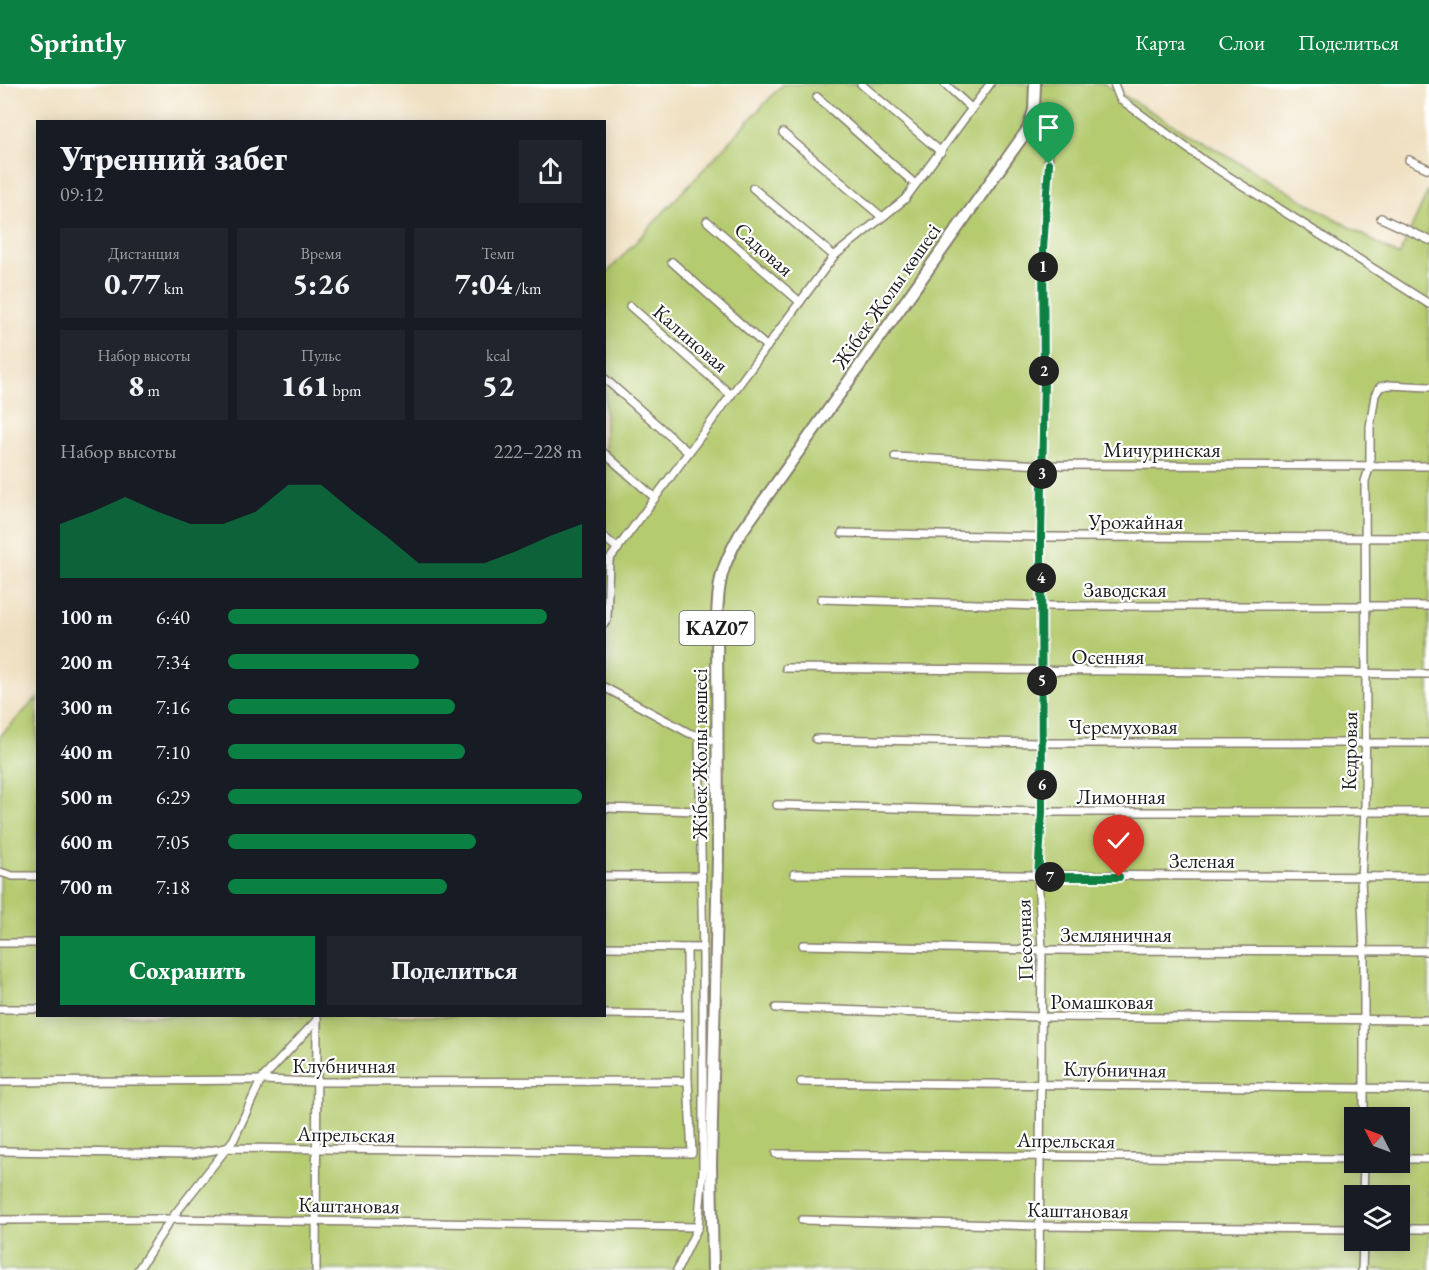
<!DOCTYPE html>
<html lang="ru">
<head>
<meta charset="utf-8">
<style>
  :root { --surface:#171b24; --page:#20242c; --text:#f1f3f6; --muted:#9ea1a6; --accent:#0b8043 }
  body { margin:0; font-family:"EB Garamond",serif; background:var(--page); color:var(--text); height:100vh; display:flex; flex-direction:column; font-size:22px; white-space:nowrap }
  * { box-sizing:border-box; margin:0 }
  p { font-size:20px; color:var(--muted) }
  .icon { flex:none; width:33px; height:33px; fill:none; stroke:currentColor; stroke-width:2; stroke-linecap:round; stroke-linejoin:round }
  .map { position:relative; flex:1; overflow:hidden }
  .panel { position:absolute; left:36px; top:36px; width:570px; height:897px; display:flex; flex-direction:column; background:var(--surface); border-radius:0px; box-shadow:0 3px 15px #0003 }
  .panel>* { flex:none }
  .needle { width:39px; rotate:312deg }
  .fabs { position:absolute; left:1344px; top:1023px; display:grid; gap:12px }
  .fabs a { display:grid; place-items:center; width:66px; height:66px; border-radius:0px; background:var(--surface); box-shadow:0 3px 15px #0003; font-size:30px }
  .pin { position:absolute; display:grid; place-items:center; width:51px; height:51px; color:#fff; margin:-62px -26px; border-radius:50% 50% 50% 0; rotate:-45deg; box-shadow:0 0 6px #0007 }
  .pin .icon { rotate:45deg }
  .km { position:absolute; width:30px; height:30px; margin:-15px; border-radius:50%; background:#222; color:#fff; font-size:16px; line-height:30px; text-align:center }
  .round { display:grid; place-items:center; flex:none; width:63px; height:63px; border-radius:0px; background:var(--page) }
  .summary { display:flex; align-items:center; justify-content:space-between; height:102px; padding:0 24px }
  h1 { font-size:33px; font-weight:800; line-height:45px }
  .metrics { display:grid; grid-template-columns:repeat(3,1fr); gap:9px; height:102px; padding:6px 24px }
  .metrics div { display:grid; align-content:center; border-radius:0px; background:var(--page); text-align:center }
  .metrics b { font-size:30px; font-weight:800 }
  .metrics small { font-size:16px; font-weight:400 }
  .metrics p { font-size:16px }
  .chart { height:168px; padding:12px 24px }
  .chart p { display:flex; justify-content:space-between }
  .chart svg { width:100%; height:108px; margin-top:6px; fill:var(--accent); opacity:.7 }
  .primary-button { display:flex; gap:12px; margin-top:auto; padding:12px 24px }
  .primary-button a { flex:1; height:69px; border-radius:0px; background:var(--accent); color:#fff; font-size:24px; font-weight:800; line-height:69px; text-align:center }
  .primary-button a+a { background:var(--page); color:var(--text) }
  ul { padding:0 24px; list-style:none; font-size:20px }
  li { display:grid; grid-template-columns:96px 72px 1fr; align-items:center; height:45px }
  li i { height:15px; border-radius:8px; background:var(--accent) }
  header { display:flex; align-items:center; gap:36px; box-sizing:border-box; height:84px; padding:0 30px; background:var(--accent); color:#fff }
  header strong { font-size:28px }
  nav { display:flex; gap:33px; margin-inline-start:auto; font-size:21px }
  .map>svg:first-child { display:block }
</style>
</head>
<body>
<header>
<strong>Sprintly</strong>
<nav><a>Карта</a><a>Слои</a><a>Поделиться</a></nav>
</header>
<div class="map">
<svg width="1429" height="1186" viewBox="0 0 1429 1186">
  <rect width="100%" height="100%" fill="#fff"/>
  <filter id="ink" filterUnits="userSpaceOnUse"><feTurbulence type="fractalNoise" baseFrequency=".0167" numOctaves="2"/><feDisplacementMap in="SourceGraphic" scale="12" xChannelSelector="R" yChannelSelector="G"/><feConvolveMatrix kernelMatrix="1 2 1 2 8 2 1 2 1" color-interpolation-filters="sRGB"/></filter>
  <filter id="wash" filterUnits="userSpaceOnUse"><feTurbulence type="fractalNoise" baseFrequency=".008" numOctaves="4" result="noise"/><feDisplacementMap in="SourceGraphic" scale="24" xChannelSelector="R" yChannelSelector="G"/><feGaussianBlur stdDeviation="1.35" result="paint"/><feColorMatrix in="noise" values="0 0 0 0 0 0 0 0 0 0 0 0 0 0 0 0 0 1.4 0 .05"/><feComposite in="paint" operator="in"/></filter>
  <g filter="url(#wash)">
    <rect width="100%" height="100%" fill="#efe0c1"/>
    <!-- green -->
    <path fill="#b5cb70" stroke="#687446" stroke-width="1.5" fill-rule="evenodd" d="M783 0H1104L1399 172 1429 105V1186H0V652L37 614 38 932H604L605 191ZM1354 1034H1400V1078H1354ZM1354 1112H1400V1156H1354Z"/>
  </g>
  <g filter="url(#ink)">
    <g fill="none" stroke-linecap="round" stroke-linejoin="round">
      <defs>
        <g id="minor">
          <path d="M861 0 941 68"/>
          <path d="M945 0 971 24"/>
          <path d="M1114 0 1120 15 1206 78 1429 220"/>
          <path d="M817 13 915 100"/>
          <path d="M1034 26 1046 41 1049 80 1043 165 1044 294 1041 453 1042 728 1038 793 1042 866 1039 1186"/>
          <path d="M783 49 882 133"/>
          <path d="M1409 76 1429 85"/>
          <path d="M753 104 834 172"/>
          <path d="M1381 134 1429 156"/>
          <path d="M707 137 800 218"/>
          <path d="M672 178 767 263"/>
          <path d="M630 222 731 311"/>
          <path d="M604 294 688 368"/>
          <path d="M604 369 655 414"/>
          <path d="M895 373 1042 381 1429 382"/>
          <path d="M842 449 1041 453 1429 454"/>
          <path d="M604 453 618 465"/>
          <path d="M821 515 1042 522H1429"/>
          <path d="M604 540 607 536 609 476 834 172 905 115 990 0"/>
          <path d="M786 584 1429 590"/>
          <path d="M604 603 689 649 719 658"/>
          <path d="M816 655 1042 659H1429"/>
          <path d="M777 721 1042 728H1429"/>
          <path d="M604 724 700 727"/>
          <path d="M0 788 13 792H38"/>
          <path d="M794 790 1429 793"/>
          <path d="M604 792H702"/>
          <path d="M0 859H38"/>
          <path d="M803 861 1042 866 1429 867"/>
          <path d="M604 863 703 864"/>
          <path d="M776 924 1042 933 1429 936"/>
          <path d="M0 925H38"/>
          <path d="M604 930 687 931"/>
          <path d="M0 998 261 996 317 998 688 997"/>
          <path d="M801 998 1429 1005"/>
          <path d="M1364 1034V867L1361 793 1365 728 1366 590 1365 397 1370 382V343L1375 311 1380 303 1388 301 1429 303"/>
          <path d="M0 1067 192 1070 226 1064 692 1069 688 997 687 864"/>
          <path d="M776 1070 1354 1075"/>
          <path d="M1400 1075H1429"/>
          <path d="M1363 1112 1364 1078"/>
          <path d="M0 1136 171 1135 698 1143"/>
          <path d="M802 1136 1040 1142 1354 1145"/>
          <path d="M1400 1145H1429"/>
          <path d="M138 1186 171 1135 234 1055 261 996 317 936"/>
          <path d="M316 1186 317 934"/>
          <path d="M677 1186 698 1143 703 1087V875L699 652"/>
          <path d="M1362 1186 1363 1156"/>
        </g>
        <path id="highway" d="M713 1186 711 1081 718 772 717 535C718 497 721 484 740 450L1028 45 1034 26 1035 0"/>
      </defs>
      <!-- minor casing -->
      <use href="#minor" stroke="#867e6e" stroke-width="10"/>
      <!-- highway casing -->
      <use href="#highway" stroke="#867e6e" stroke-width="14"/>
      <!-- minor -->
      <use href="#minor" stroke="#fff" stroke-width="7"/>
      <!-- highway -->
      <use href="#highway" stroke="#fff" stroke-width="10"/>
    </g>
  </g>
  <g fill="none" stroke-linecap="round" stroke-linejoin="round" filter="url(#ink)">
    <defs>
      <path id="route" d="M1049 80 1043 165 1044 294 1041 453 1042 728 1038 793H1119"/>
    </defs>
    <!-- route casing -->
    <use href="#route" stroke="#fff" stroke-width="12"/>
    <!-- route -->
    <use href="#route" stroke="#0b8043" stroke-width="8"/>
  </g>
  <g text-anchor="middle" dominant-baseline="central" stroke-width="4.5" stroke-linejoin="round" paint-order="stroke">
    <!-- shield labels -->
    <rect fill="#fff" stroke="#606060" stroke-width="1.5" x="679.5" y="527" width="75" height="34" rx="4.5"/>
    <g font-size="20" font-weight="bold" fill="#1c1c1c">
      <text x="717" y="544">KAZ07</text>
    </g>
    <!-- street labels -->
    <g font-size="21" fill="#1c1c1c" stroke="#fff">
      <text transform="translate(764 165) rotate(41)">Садовая</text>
      <text transform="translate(886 212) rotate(-55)">Жібек Жолы көшесі</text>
      <text transform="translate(691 254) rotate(41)">Калиновая</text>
      <text x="1162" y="365">Мичуринская</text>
      <text x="1136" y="437">Урожайная</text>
      <text x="1125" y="505">Заводская</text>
      <text x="1108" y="572">Осенняя</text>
      <text x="1123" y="642">Черемуховая</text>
      <text transform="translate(1349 667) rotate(-89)">Кедровая</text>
      <text transform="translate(699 670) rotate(-90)">Жібек Жолы көшесі</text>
      <text x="1121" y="712">Лимонная</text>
      <text x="1202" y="776">Зеленая</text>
      <text x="1116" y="850">Земляничная</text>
      <text transform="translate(1024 856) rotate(-92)">Песочная</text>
      <text x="1102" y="917">Ромашковая</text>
      <text x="344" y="981">Клубничная</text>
      <text transform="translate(1115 985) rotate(1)">Клубничная</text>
      <text transform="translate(346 1050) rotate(1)">Апрельская</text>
      <text transform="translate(1066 1056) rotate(1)">Апрельская</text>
      <text transform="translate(349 1121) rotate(1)">Каштановая</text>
      <text transform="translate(1078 1126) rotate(1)">Каштановая</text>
    </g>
  </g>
</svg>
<div class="fabs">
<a><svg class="needle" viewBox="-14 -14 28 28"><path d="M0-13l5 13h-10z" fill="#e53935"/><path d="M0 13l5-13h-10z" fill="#9ea1a6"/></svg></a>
<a><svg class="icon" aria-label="layers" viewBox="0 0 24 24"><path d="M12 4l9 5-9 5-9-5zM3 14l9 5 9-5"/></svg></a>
</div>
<div class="pin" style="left:1049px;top:80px;background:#1e9e55"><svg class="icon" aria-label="arrive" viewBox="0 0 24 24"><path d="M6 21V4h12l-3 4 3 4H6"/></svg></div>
<div class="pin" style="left:1119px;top:793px;background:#d93025"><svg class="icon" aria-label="check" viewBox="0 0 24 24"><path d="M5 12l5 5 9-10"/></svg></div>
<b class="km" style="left:1043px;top:183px">1</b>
<b class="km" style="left:1044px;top:287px">2</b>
<b class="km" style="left:1042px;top:390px">3</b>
<b class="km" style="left:1041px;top:494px">4</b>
<b class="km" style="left:1042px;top:597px">5</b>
<b class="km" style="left:1042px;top:701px">6</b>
<b class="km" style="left:1050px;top:793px">7</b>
<section class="panel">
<div class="summary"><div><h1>Утренний забег</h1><p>09:12</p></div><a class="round"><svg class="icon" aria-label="share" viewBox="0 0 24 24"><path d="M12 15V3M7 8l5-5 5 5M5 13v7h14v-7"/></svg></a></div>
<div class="metrics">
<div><p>Дистанция</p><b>0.77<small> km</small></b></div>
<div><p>Время</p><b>5:26</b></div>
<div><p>Темп</p><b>7:04<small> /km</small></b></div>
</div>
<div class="metrics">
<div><p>Набор высоты</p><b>8<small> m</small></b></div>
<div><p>Пульс</p><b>161<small> bpm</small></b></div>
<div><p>kcal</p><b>52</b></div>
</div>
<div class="chart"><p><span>Набор высоты</span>222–228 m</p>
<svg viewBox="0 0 160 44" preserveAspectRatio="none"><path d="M0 44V22L10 17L20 11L30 17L40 22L50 22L60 17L70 6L80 6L90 17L100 27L110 38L120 38L130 38L140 33L150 27L160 22V44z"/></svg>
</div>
<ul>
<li><b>100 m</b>6:40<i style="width:90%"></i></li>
<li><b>200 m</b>7:34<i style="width:54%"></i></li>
<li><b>300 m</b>7:16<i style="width:64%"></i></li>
<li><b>400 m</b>7:10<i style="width:67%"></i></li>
<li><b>500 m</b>6:29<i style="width:100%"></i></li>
<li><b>600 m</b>7:05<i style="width:70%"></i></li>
<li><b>700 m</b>7:18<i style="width:62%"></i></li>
</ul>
<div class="primary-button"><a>Сохранить</a><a>Поделиться</a></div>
</section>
</div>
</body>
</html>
